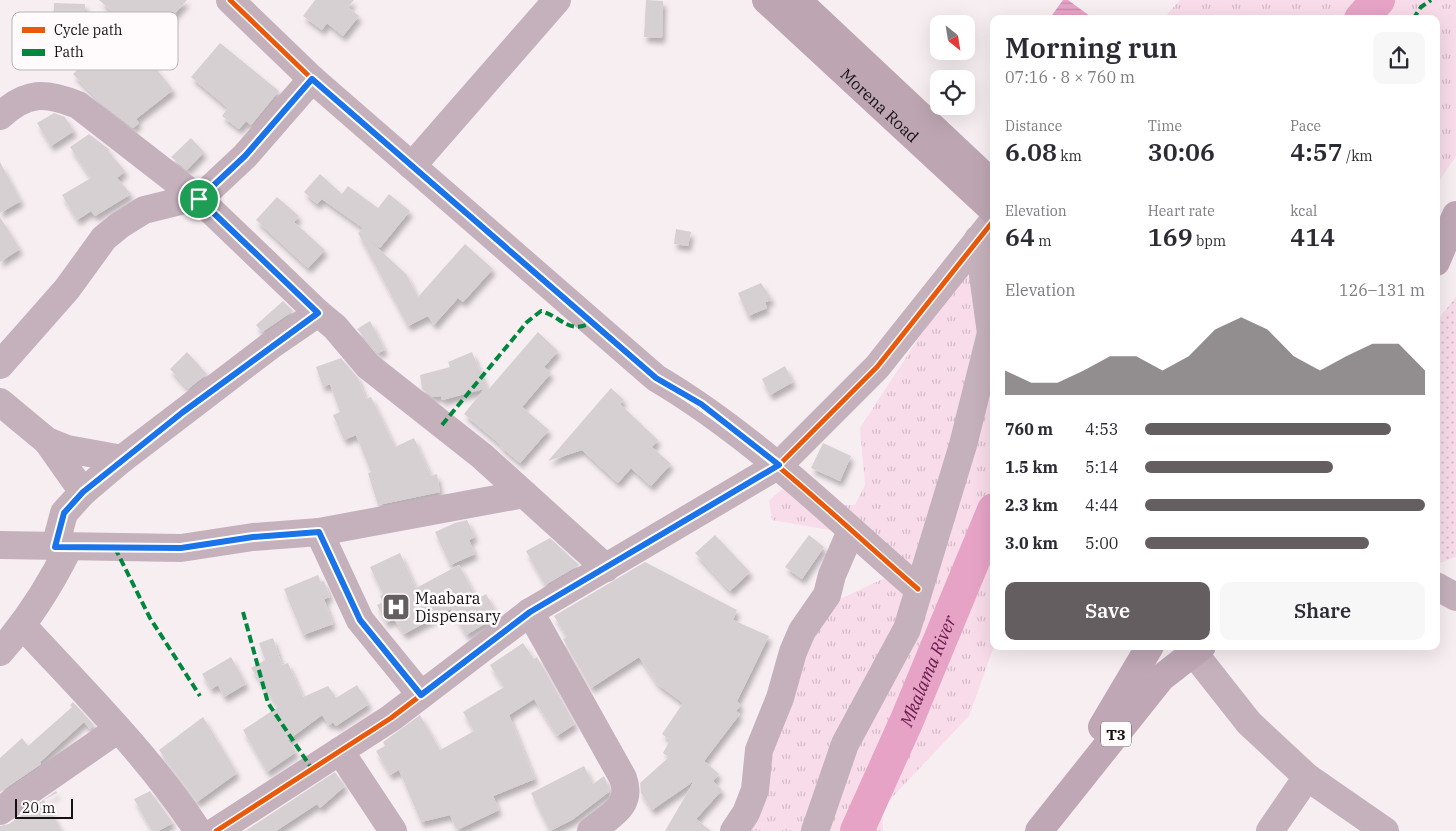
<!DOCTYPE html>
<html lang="en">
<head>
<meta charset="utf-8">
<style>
  :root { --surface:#fff; --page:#f7f7f7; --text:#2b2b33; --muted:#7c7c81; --accent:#655e61 }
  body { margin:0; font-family:"IBM Plex Serif",serif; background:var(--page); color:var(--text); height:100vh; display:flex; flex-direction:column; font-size:19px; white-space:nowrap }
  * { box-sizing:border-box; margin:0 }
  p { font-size:16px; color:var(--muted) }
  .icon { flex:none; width:28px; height:28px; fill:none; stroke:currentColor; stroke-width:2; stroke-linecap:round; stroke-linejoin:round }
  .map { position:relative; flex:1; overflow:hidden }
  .side { position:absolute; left:990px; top:15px; width:450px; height:635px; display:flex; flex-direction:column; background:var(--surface); border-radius:10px; box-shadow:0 5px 20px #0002 }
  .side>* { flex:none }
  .needle { width:32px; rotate:150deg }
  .tools { position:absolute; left:930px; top:15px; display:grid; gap:10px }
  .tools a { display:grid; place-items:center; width:45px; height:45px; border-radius:10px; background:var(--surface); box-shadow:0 5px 20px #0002; font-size:25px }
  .scale { position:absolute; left:15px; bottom:12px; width:58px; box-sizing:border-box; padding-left:5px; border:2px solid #161113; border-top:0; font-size:14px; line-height:18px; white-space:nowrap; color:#161113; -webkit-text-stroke:4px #fffbfd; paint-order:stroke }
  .pin { position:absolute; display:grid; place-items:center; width:42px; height:42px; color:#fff; margin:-21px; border:2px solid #fff; border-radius:50%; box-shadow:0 1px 5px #0007 }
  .round { display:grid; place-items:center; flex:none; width:52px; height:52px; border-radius:10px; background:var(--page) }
  .head { display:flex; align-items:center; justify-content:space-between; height:85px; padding:0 15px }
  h1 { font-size:28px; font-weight:600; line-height:38px }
  .stats { display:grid; grid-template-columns:repeat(3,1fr); gap:8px; height:85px; padding:5px 15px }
  .stats div { display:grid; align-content:center }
  .stats b { font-size:25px; font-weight:600 }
  .stats small { font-size:14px; font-weight:400 }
  .stats p { font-size:14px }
  .chart { height:140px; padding:10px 15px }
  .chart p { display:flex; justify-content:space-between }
  .chart svg { width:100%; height:90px; margin-top:5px; fill:var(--accent); opacity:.7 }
  .action { display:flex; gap:10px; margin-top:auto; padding:10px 15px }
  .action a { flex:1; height:58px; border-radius:10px; background:var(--accent); color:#fff; font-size:20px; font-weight:600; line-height:58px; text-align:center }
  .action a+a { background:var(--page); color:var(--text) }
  ul { padding:0 15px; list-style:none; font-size:16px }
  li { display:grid; grid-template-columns:80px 60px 1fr; align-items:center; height:38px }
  li i { height:12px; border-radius:6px; background:var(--accent) }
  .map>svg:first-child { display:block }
</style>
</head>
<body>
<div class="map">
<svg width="1456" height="831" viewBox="0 0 1456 831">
  <defs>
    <pattern id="grass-tufts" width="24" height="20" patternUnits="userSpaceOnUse" patternTransform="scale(1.25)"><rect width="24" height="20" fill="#f8dce9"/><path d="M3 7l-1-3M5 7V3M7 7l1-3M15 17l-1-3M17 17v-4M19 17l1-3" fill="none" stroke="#d4bcc7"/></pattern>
    <pattern id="park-dots" width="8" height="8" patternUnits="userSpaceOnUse" patternTransform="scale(1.25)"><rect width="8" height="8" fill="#f8dce9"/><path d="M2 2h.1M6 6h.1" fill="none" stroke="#d4bcc7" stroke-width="1.8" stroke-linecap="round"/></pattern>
    <pattern id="water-rules" width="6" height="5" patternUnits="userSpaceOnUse" patternTransform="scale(1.25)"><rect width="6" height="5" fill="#e6a3c6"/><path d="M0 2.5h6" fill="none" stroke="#c58ba9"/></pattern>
    <filter id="shadow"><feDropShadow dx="3" dy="5.5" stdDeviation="2.5" flood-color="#0004"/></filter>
  </defs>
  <rect width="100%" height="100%" fill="#f7eef2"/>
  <!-- grass -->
  <g fill="url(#grass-tufts)">
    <path d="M1180 0H1456V156L1436 186V19H1163Z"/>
    <path d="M994 236V646L969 716 882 808 883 831H746L782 713 827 605 887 577 835 531 772 520 769 501 794 478 823 506 855 505 865 485 860 428 920 336Z"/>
  </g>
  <!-- park -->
  <path fill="url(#park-dots)" d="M1456 297V557L1436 564V322Z"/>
  <!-- water -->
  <path fill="url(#water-rules)" d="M1063 0H1068L1094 19H1058L1052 15Z"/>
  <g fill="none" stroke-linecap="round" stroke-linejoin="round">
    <!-- river -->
    <g stroke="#e6a3c6" stroke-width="34">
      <path d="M1361 19 1378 0"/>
      <path id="s1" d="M857 831 907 720 994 510"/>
    </g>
  </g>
  <!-- building -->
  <g fill="#d7d0d3" filter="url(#shadow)">
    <path d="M99 0H187L145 47 148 49 144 53 173 90 136 119 139 123 133 128 102 104 73 74 100 49H93L121 19Z"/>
    <path d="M315 0H354L348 7 359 16 343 36 327 23 322 30 303 16Z"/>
    <path d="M646 0 663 1 662 38 644 37Z"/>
    <path d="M54 3 85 4 84 49 56 48 57 30H53Z"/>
    <path d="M220 43 279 91 251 125 246 121 239 129 222 116 228 108 191 77Z"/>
    <path d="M54 113 65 117 74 131 51 146 37 123Z"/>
    <path d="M89 134 110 150 108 151 125 171 117 178 131 194 95 216 91 211 77 220 62 195 91 178 70 147Z"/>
    <path d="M191 138 204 152 187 170 171 157Z"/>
    <path d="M0 162 21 201 0 213Z"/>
    <path d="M320 174 342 194 348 186 378 208 389 194 410 211 380 248 367 238 406 274 418 297 465 244 493 269 463 302 458 298 434 325 428 316 408 326 358 233 363 228 322 199 317 204 304 192Z"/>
    <path d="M277 197 299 216 294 222 325 250 308 268 256 220Z"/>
    <path d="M0 217 20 249 0 262Z"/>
    <path d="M676 229 691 232 688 246 674 244Z"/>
    <path d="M761 283 772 300 765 302 767 308 748 316 738 293Z"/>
    <path d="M283 301 293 311 262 332 256 325Z"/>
    <path d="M370 321 385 350 378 353 357 329Z"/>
    <path d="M538 332 558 351 544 367 551 373 522 407 549 430 520 463 500 446 501 445 464 414 484 389 442 400 441 396 433 397 422 389 420 375 450 367 448 362 472 352 488 390Z"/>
    <path d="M187 352 207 374 188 389 170 369Z"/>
    <path d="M341 358 358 378 366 399 371 397 395 447 414 438 431 476 437 474 440 492 378 505 368 473 371 472 356 435 344 440 333 415 340 412 330 384 323 387 316 367Z"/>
    <path d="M785 366 793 382 770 395 762 379Z"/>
    <path d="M611 388 624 400 620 404 658 440 652 447 671 464 651 486 631 468 618 483 582 450 548 461Z"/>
    <path d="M823 443 851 456 840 481 811 468Z"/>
    <path d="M467 520 475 537 469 540 475 554 450 565 435 532 455 523Z"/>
    <path d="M715 535 750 572 730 591 695 553Z"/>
    <path d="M809 535 824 547 802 579 785 567Z"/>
    <path d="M550 538 579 565 545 585 526 551Z"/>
    <path d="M400 553 416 588 459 565 477 599 486 594 498 616 466 635 451 609 404 634 394 619 386 623 377 605 383 602 380 596 383 594 370 567Z"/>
    <path d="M645 562 737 610 733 620 769 636 737 701 741 705 736 711 740 714 704 761 719 774 713 781 722 790 696 819 711 831H665L694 781 652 810 641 793 640 783 669 757 663 753 670 740 662 734 683 703 657 684 639 657 591 688 563 639 567 637 554 616Z"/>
    <path d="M318 575 321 582 324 581 330 597 324 599 333 624 303 635 284 589Z"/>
    <path d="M273 638 282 665 288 663 303 697 328 686 336 698 357 685 369 704 336 726 333 722 329 725 322 715 288 740 296 752 267 772 243 730 278 707 251 668 265 660 259 643Z"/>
    <path d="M523 643 534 659 537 657 575 724 557 736 534 699 509 715 535 779 493 796 499 810 457 830 450 815 421 822 399 770 390 775 376 751 385 746 383 742 420 715 440 750 474 731 463 712 504 687 490 665Z"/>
    <path d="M231 657 246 684 224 697 218 685 211 689 202 674Z"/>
    <path d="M73 702 94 725 90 729 84 722 40 762 41 764 0 792V758L22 738 28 746 72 707 70 705Z"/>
    <path d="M203 717 237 773 197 802 159 750Z"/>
    <path d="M584 766 593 784 604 776 610 791 572 820 550 831 531 793Z"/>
    <path d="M335 772 345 786 320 808 317 804 276 831H245Z"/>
    <path d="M56 791 57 793 44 800 62 831H0V826L9 824Z"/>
    <path d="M150 791 173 823 158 831H152L134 799Z"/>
  </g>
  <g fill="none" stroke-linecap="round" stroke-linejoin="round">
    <!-- minor -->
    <g stroke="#c5b1bb" stroke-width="28">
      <path d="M230 0 312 79 656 378C754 436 832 515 918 589"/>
      <path d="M0 116C27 91 45 92 78 105L199 199 245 156 312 79"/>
      <path d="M412 166 557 0"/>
      <path d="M199 199 318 313"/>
      <path d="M0 365 67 289 104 238 120 225 144 210 197 197"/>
      <path d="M0 402 47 441 67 449 122 459 270 346 318 313 335 327 368 366 482 456 606 568"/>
      <path d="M47 441 83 492"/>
      <path d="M319 532 360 620 421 695"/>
      <path d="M0 545 181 548 253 537 319 532 524 494"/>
      <path d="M55 547 64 513 83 492 122 459"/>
      <path d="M1436 586 1456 597"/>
      <path d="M530 612 623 778C633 806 611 815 591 831"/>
      <path d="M23 626C84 692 149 756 198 831"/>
      <path d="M0 652C28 620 50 586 69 547"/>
      <path d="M1193 652 1249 723 1307 777 1385 831"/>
      <path d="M340 751 393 831"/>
      <path d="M0 811 117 730"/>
      <path d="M216 831 391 718 530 612 779 465 877 367 994 220"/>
      <path d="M734 831 746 813 755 790 759 750 780 698 793 652 802 631 827 595 832 575 851 531"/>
      <path d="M815 831 845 744 907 629 963 445 991 333 978 239"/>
      <path d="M1270 831 1307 777"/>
    </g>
    <!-- major -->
    <g stroke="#bda6b2" stroke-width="28">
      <path id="s2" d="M766 0 994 211"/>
      <path d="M797 0 994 185"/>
    </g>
    <!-- highway -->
    <g stroke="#bfa7b5" stroke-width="28">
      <path d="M1436 262 1456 215"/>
      <path d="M1102 727 1150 646"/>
      <path d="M1039 831 1161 678 1202 646"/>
    </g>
    <!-- quiet -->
    <g stroke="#00873e" stroke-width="4" stroke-dasharray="8 4" stroke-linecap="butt">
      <path d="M1413 19 1421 7 1431 0"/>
      <path d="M442 425 527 322 541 311C564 318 568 335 593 322"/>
      <path d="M115 548 150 618 200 696"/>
      <path d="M243 612 268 703 312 769"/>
    </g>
    <defs>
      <g id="cycleway">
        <path d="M230 0 312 79 656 378C754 436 832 515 918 589"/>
        <path d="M216 831 391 718 530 612 779 465 877 367 994 220"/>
      </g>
    </defs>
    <!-- cycleway casing -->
    <use href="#cycleway" stroke="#fffbfd" stroke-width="8"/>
    <!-- cycleway -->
    <use href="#cycleway" stroke="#e8590c" stroke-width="5"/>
  </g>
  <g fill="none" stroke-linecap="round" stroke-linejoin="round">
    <defs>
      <path id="route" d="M312 79 656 378 701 404 779 465 530 612 421 695 360 620 319 532 253 537 181 548 55 547 64 513 83 492 183 412 318 313 199 199 245 156Z"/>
    </defs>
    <!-- route casing -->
    <use href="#route" stroke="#fff" stroke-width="10"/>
    <!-- route -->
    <use href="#route" stroke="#1a73e8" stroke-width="6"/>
  </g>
  <!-- icons -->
  <defs>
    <symbol id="hospital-square" viewBox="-11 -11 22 22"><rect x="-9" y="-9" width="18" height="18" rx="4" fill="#655e61" stroke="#fffbfd"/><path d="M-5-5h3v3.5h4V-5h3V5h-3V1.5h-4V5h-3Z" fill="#fff"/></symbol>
  </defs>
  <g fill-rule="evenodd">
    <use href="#hospital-square" x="380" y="591" width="32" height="32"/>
  </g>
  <g text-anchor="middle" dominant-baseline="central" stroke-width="5" stroke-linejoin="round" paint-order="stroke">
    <!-- shield labels -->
    <rect fill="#fffbfd" stroke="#5c5759" stroke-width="1" x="1101" y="721.5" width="30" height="25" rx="4"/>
    <g font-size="15" font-weight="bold" fill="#161113">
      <text x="1116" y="734">T3</text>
    </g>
    <!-- street labels -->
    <g font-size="16" fill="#161113" stroke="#fffbfd">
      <text stroke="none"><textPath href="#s2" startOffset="155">Morena Road</textPath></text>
    </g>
    <!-- poi labels -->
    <g font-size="16" fill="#161113" stroke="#fffbfd" text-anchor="start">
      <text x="415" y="598">Maabara<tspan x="415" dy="18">Dispensary</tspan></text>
    </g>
    <!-- water labels -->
    <g font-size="18" font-style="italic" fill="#6a194a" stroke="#fffbfd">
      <text stroke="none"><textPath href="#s1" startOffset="175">Mkalama River</textPath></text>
    </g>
  </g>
  <!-- legend -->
  <rect x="12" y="12" width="166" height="58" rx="8" fill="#fffbfd" stroke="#b9b5b7" stroke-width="1"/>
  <rect x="22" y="27" width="23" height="6" fill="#e8590c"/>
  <rect x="22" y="49" width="23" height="7" fill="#00873e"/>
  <g font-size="14" fill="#161113">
    <text x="54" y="35">Cycle path</text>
    <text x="54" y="57">Path</text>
  </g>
</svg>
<div class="tools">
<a><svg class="needle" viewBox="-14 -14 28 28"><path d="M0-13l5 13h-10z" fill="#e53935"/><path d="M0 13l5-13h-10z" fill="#7c7c81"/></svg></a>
<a><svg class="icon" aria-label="locate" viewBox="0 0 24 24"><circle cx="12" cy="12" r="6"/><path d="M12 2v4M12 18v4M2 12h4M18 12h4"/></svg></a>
</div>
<div class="scale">20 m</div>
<div class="pin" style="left:199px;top:199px;background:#1e9e55"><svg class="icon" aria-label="arrive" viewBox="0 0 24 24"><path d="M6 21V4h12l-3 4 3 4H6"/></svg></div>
<section class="side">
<div class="head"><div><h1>Morning run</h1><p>07:16 · 8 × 760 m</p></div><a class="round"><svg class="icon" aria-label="share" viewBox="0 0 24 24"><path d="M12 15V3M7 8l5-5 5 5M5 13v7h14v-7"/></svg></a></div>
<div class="stats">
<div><p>Distance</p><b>6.08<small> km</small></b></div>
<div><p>Time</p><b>30:06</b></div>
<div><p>Pace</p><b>4:57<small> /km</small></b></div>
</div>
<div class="stats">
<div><p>Elevation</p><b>64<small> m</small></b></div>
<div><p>Heart rate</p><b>169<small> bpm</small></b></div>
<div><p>kcal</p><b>414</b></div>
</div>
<div class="chart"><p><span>Elevation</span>126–131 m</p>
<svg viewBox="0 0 160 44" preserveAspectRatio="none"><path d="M0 44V32L10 38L20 38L30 32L40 25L50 25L60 32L70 25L80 12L90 6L100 12L110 25L120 32L130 25L140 19L150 19L160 32V44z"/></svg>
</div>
<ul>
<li><b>760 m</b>4:53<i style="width:88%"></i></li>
<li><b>1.5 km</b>5:14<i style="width:67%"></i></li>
<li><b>2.3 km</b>4:44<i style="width:100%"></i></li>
<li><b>3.0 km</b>5:00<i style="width:80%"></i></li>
</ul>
<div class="action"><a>Save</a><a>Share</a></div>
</section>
</div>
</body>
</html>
